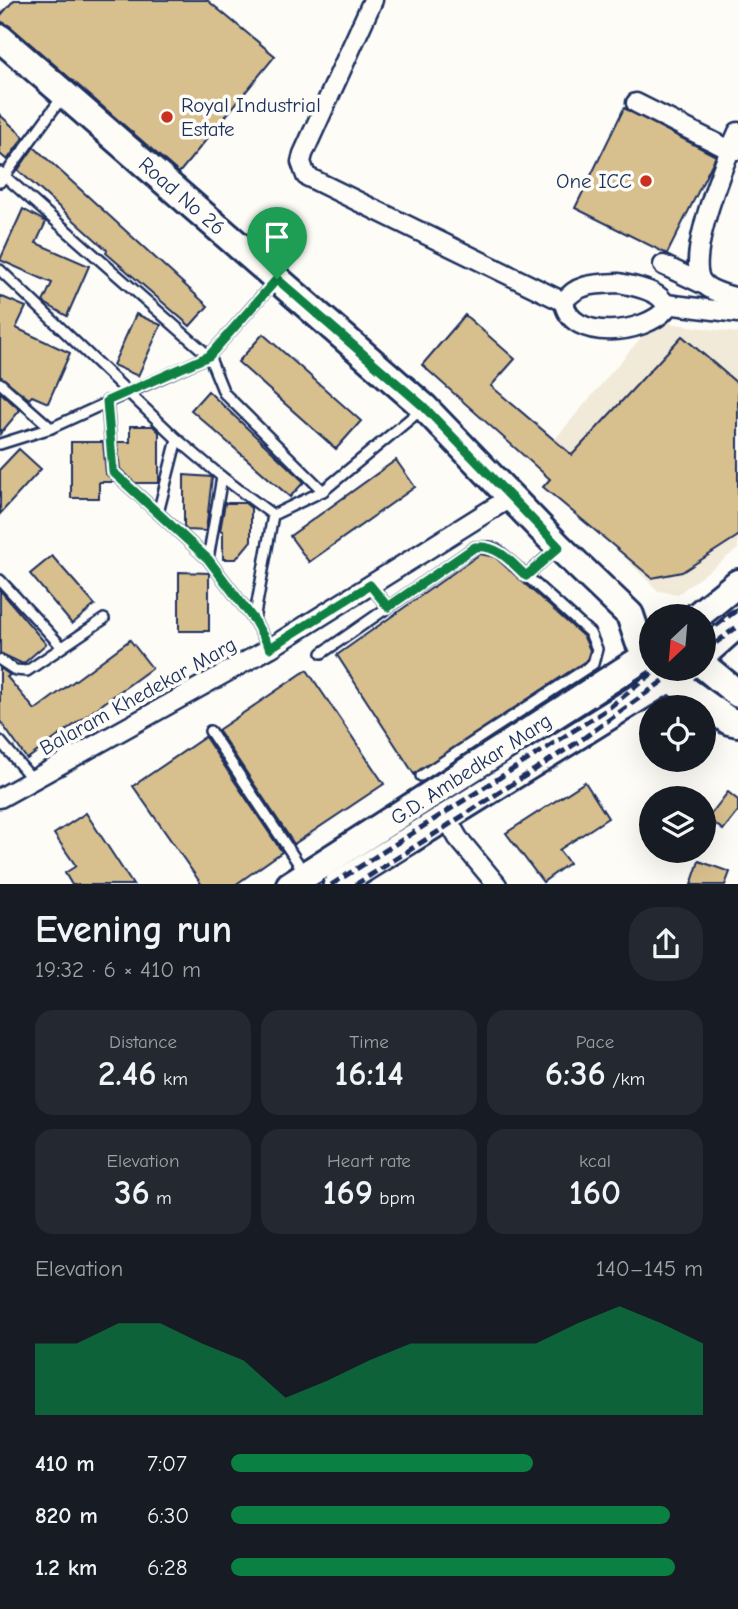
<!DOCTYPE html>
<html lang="en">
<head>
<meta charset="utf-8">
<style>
  :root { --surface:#171b24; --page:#242831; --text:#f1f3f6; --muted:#9ea1a6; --accent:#0b8043 }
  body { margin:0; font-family:"Comic Neue",sans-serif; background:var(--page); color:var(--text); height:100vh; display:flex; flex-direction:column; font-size:26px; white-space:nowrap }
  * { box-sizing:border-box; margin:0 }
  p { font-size:23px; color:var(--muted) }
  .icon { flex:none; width:38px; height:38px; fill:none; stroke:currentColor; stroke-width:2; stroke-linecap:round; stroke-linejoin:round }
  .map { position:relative; height:884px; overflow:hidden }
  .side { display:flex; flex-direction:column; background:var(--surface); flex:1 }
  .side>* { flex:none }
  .needle { width:46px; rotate:206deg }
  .fabs { position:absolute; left:639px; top:604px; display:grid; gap:14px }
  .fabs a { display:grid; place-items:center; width:77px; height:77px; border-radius:50%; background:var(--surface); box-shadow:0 7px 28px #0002; font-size:35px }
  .pin { position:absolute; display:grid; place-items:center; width:60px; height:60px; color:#fff; margin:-72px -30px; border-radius:50% 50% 50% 0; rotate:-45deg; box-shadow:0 0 7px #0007 }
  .pin .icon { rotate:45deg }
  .round { display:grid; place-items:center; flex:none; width:74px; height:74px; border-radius:28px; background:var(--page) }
  .summary { display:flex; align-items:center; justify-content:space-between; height:119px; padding:0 35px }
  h1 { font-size:38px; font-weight:700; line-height:52px }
  .metrics { display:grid; grid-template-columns:repeat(3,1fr); gap:10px; height:119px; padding:7px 35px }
  .metrics div { display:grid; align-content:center; border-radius:18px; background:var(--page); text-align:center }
  .metrics b { font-size:35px; font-weight:700 }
  .metrics small { font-size:19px; font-weight:400 }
  .metrics p { font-size:19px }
  .chart { height:196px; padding:14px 35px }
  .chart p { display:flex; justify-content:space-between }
  .chart svg { width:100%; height:126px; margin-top:7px; fill:var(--accent); opacity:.7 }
  ul { padding:0 35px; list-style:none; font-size:23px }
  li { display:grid; grid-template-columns:112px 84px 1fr; align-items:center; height:52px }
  li i { height:18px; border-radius:9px; background:var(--accent) }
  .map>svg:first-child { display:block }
</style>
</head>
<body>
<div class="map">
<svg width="738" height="885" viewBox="0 0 738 885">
  <rect width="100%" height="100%" fill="#fdfcf7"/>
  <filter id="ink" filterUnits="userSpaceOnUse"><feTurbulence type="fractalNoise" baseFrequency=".0143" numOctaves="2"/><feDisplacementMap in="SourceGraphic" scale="14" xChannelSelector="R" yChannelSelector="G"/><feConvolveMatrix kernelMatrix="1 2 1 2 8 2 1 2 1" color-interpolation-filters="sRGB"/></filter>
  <g filter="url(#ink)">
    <!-- built -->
    <path fill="#f2ead8" d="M655 321 738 333V549L678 594 658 591 533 465Z"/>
    <!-- building -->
    <g fill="#d8bf8e" stroke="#1b2f5e" stroke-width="2">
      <path d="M14 0H207L275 56 179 173 10 26 0 21V16Z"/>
      <path d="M624 108 716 156 667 254 575 208Z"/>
      <path d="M0 115 24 137 7 160 0 154Z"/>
      <path d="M34 147 208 306 190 326 106 253 107 250 18 170Z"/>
      <path d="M23 209 46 222 36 243 89 266 67 316 43 302 52 283 0 260Z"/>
      <path d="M0 296 26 307 16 328 70 353 48 403 32 396 29 399 0 376Z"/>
      <path d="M136 314 161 325 138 376 113 365Z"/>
      <path d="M465 315 515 359 491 386 572 455 682 336 738 384V536L682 572 652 578 543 487 550 479 422 365Z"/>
      <path d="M263 334 361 421 336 449 238 362Z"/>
      <path d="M208 391 304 482 290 497 191 410Z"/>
      <path d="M0 392 20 410 0 434Z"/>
      <path d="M130 426H153L159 432V483H135L120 469 117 442H130Z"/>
      <path d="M71 442H103L106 474 114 482H99V498H71Z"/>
      <path d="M19 449 41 469 0 514V469Z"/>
      <path d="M396 460 415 487 309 562 290 536Z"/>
      <path d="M184 475 212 477 206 531 187 530 184 527Z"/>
      <path d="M225 503H245L251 508V541L236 559H223V531H220Z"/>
      <path d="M480 554 495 557 584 637 590 650 587 660 414 774 337 655Z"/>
      <path d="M52 556 95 605 72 624 30 574Z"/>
      <path d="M179 572 209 573V631H179Z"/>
      <path d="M0 590 46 644 23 664 0 653Z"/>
      <path d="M130 640 152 668 27 759 0 721V668L10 675 7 677 35 710Z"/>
      <path d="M307 670 384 784 294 844 218 730Z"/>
      <path d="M205 737 282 852 235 885H202L133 786Z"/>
      <path d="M585 782 608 818 559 850 569 863 543 882 506 833Z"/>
      <path d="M728 792 738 800V811L723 830 708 818Z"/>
      <path d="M86 813 133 885H72L65 873 76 866 54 834Z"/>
      <path d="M699 861 730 872 725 885H691Z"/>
    </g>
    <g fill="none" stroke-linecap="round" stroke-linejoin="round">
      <defs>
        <g id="lane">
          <path d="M0 172 209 356 224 393 323 491"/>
          <path d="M0 182 63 96"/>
          <path d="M0 270 177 439"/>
          <path d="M0 383 51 428"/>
          <path d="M107 401 113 472 158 513 177 439 222 477 208 559 254 620 270 648"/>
          <path d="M0 444 51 428 209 356 275 281"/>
          <path d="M222 477 273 515 254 620"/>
          <path d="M158 513 208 559"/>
          <path d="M273 515 323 491 422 409"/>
          <path d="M526 576 556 549"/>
          <path d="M0 580 62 647"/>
          <path d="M370 585 388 607"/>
          <path d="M322 653 475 547H490L499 551 590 633 597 649 593 664 421 776"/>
          <path d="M0 660 15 670 27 671 104 619"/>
          <path d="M210 731 304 872"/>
          <path d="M0 741 33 780"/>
        </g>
        <g id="street">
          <path d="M373 0 303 154 301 162 306 176 564 302"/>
          <path d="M636 103 730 150H738"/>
          <path d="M738 132C726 158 683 262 703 283 711 292 727 295 738 298"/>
          <path d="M663 265 703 284"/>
          <path d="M619 283C633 286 665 291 666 309 646 334 570 343 564 302 576 283 598 284 619 283Z"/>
          <path d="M666 304 738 313"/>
          <path d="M0 798 270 648 511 497"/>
          <path d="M446 817 458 838 497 885"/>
        </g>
        <g id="secondary">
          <path d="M0 38 424 407 559 547 630 615 639 642 651 655"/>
          <path d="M697 616 738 583"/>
          <path d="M704 654 738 624"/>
          <path d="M704 666 738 694"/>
          <path d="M662 668 672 680 729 721 738 723"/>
          <path d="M290 885 651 653"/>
          <path d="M337 885 686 668"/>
        </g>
      </defs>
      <!-- lane casing -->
      <use href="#lane" stroke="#1b2f5e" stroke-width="14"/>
      <!-- street casing -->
      <use href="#street" stroke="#1b2f5e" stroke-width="23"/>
      <!-- secondary casing -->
      <use href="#secondary" stroke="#1b2f5e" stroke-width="32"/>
      <!-- lane -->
      <use href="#lane" stroke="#fdfcf7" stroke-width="9"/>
      <!-- street -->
      <use href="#street" stroke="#fdfcf7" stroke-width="18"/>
      <!-- secondary -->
      <use href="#secondary" stroke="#fdfcf7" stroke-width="26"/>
      <!-- rail -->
      <g stroke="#1b2f5e" stroke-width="5" stroke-dasharray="10 5" stroke-linecap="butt">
        <path d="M704 635 738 609"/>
        <path d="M704 652 738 626"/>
        <path d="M331 885 606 710 659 668"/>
        <path d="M355 885 581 740 681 668"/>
      </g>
    </g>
  </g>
  <g fill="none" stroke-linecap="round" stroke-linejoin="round" filter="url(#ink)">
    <defs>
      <path id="route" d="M277 279 424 407 559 547 526 576C511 562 497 544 475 547L388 607 370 585 270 648 254 620 208 559 113 472 107 401 209 356Z"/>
    </defs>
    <!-- route casing -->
    <use href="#route" stroke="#fff" stroke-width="14"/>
    <!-- route -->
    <use href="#route" stroke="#0b8043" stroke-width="9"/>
  </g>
  <!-- markers -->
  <g fill="#c8321e" stroke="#fdfcf7" stroke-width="2.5">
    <circle cx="167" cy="117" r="7"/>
    <circle cx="646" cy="181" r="7"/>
  </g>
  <g text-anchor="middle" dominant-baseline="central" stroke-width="7" stroke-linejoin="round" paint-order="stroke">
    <!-- poi labels -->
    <g font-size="21" fill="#1b2f5e" stroke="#fdfcf7" text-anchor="start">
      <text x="181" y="105">Royal Industrial<tspan x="181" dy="24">Estate</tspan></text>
      <text x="632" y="181" text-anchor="end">One ICC</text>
    </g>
    <!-- street labels -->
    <g font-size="21" fill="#1b2f5e" stroke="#fdfcf7">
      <text transform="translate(182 196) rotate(41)">Road No 26</text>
      <text transform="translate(138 696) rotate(-29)">Balaram Khedekar Marg</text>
      <text transform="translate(471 769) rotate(-33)">G.D. Ambedkar Marg</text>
    </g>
  </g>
</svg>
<div class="fabs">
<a><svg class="needle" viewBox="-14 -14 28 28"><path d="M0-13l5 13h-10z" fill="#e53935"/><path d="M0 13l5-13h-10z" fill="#9ea1a6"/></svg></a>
<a><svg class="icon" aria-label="locate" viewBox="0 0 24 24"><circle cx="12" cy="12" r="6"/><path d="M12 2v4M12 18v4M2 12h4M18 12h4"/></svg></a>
<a><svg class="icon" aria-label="layers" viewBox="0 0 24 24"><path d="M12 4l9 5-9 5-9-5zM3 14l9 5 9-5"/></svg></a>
</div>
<div class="pin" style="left:277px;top:279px;background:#1e9e55"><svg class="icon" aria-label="arrive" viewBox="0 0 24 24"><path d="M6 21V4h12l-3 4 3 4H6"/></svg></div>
</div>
<section class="side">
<div class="summary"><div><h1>Evening run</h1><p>19:32 · 6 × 410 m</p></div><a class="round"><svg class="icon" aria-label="share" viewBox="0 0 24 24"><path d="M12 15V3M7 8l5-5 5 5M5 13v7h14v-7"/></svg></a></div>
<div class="metrics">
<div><p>Distance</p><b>2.46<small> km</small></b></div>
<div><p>Time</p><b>16:14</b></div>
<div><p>Pace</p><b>6:36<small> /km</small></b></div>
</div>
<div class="metrics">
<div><p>Elevation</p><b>36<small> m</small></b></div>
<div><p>Heart rate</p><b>169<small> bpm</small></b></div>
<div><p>kcal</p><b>160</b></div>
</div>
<div class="chart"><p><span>Elevation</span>140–145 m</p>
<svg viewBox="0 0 160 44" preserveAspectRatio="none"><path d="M0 44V19L10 19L20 12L30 12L40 19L50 25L60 38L70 32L80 25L90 19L100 19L110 19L120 19L130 12L140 6L150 12L160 19V44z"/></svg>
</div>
<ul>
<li><b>410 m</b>7:07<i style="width:64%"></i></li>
<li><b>820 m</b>6:30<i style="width:93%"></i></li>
<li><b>1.2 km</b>6:28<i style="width:94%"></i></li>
</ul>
</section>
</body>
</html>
